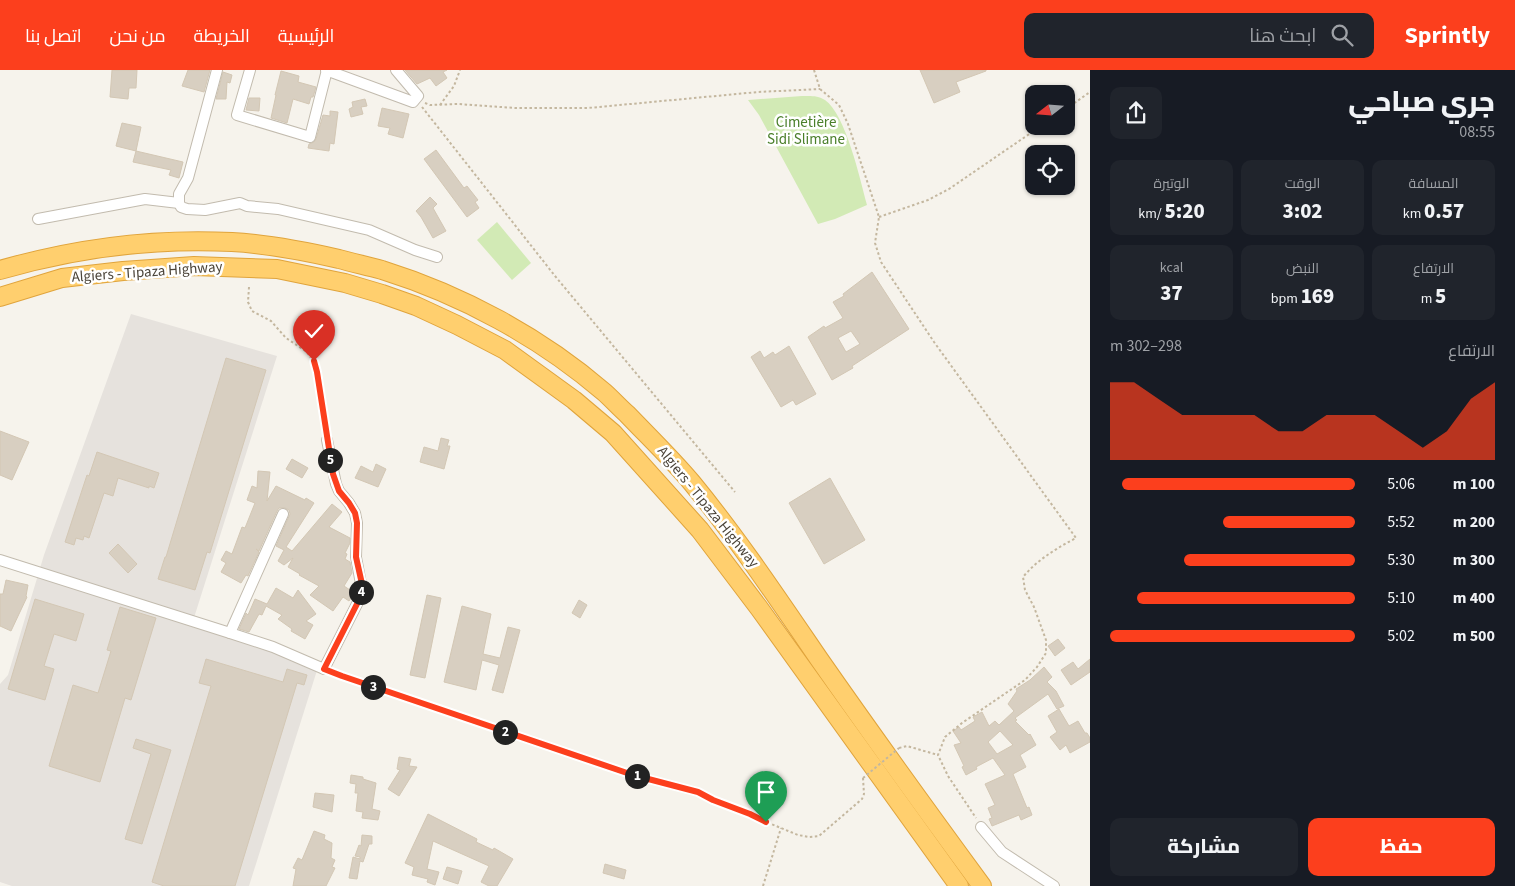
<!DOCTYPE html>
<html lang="ar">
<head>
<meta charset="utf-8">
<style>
  :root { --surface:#171b24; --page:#20242c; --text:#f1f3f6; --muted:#9ea1a6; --accent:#fc3f1d }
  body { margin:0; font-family:"Source Sans 3",Cairo,sans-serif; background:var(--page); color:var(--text); direction:rtl; height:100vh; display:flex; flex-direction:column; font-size:19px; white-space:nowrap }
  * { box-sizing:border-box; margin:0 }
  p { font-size:16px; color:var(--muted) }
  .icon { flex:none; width:28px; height:28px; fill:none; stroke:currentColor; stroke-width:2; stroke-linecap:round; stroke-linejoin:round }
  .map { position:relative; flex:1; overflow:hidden; direction:ltr }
  .sheet { display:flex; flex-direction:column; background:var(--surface); width:425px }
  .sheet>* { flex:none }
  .needle { width:32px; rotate:253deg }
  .fabs { position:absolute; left:1025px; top:15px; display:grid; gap:10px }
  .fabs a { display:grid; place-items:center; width:50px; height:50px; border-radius:10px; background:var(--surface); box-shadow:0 1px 4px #0004; font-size:25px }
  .pin { position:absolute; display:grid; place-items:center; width:42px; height:42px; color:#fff; margin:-51px -21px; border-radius:50% 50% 50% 0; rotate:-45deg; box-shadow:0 0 5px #0007 }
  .pin .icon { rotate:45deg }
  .km { position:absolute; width:25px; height:25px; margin:-12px; border-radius:50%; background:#222; color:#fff; font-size:14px; line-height:25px; text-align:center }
  .round { display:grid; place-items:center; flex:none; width:52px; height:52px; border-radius:10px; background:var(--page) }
  .overview { display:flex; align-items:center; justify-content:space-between; height:85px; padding:0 20px }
  h1 { font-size:28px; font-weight:800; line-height:38px }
  .figures { display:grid; grid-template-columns:repeat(3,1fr); gap:8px; height:85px; padding:5px 20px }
  .figures div { display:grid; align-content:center; border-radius:10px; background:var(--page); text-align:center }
  .figures b { font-size:21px; font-weight:800 }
  .figures small { font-size:14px; font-weight:400 }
  .figures p { font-size:14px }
  .chart { height:140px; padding:10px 20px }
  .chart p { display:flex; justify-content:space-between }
  .chart svg { width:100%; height:90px; margin-top:5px; fill:var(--accent); opacity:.7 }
  .button { display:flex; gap:10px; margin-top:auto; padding:10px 20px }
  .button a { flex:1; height:58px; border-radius:10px; background:var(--accent); color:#fff; font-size:20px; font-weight:800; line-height:58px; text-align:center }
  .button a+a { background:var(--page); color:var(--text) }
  ul { padding:0 20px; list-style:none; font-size:16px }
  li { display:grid; grid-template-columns:80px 60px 1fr; align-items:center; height:38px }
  li i { height:12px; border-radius:6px; background:var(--accent) }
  header { display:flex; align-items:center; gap:30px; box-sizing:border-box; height:70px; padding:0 25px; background:var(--accent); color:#fff }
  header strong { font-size:24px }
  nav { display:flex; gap:28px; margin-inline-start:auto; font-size:18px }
  .search { width:350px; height:45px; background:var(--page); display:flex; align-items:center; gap:12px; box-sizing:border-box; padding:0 18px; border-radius:10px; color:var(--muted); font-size:19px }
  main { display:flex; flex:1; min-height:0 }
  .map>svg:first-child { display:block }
</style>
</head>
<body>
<header>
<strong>Sprintly</strong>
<div class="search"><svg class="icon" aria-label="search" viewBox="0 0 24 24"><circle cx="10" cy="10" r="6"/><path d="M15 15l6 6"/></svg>ابحث هنا</div>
<nav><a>الرئيسية</a><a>الخريطة</a><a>من نحن</a><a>اتصل بنا</a></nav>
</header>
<main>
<section class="sheet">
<div class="overview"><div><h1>جري صباحي</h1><p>08:55</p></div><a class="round"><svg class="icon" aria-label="share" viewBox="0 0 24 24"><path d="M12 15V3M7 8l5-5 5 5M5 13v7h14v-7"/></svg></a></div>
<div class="figures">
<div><p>المسافة</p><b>0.57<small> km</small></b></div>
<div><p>الوقت</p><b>3:02</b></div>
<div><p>الوتيرة</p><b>5:20<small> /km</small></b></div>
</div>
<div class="figures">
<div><p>الارتفاع</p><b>5<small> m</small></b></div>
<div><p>النبض</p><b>169<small> bpm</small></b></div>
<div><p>kcal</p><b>37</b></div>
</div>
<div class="chart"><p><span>الارتفاع</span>298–302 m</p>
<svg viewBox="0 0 160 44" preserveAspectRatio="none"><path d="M0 44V6L10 6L20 14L30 22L40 22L50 22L60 22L70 30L80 30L90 22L100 22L110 22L120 30L130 38L140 30L150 14L160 6V44z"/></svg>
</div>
<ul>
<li><b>100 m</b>5:06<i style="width:95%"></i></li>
<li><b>200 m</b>5:52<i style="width:54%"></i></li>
<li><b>300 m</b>5:30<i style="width:70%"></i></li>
<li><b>400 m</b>5:10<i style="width:89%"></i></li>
<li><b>500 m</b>5:02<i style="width:100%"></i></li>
</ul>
<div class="button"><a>حفظ</a><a>مشاركة</a></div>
</section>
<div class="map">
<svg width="1090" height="816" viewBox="0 0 1090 816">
  <rect width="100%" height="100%" fill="#f6f3ec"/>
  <!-- industrial -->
  <path fill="#e6e2dd" d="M131 244 277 286 192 554 319 594 249 816H12L0 812V614L8 605 44 485Z"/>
  <!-- green -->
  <g fill="#d2eab5">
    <path d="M802 26C809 26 818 25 825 30 846 45 860 109 867 135L835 149 818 154 759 45 748 30Z"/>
    <path d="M497 152 531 193 512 210 477 170Z"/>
  </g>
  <!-- building -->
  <g fill="#d8cfc1" stroke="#d3c7b4" fill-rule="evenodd">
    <path d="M112 0H137L136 18H129L128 29 110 27Z"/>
    <path d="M188 0H210L204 22 182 16Z"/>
    <path d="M405 0H447L443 2 447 8 436 16 430 8 417 14Z"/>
    <path d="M920 0H986V1L956 12 960 22 934 33Z"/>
    <path d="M281 1 299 6 298 12 316 17 313 27H311L309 34 293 29 287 53 271 48 276 25H275Z"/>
    <path d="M223 2 232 5 230 13 227 12 226 29H216Z"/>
    <path d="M249 28H260L259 41 246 40Z"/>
    <path d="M365 29 367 36 361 37 363 44 351 47 349 39 353 37 352 32Z"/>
    <path d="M382 38 409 44 403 68 388 64 390 58 378 56Z"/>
    <path d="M330 41 338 42 334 74 330 73 329 81 308 78 309 74 314 72 316 69 323 45 330 46Z"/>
    <path d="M122 53 141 57 136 81 183 92 179 108 169 105 171 100 133 92 136 81 116 76Z"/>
    <path d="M436 80 464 118 467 116 478 130 475 132 479 138 467 147 424 89Z"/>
    <path d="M430 127 437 134 433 138 446 161 433 168 421 147 416 141Z"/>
    <path d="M872 202 909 259 852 296 853 298 832 310 808 267 824 256 825 258 843 248 833 232 844 226 843 224ZM851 261 860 274 846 282 838 268Z"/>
    <path d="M789 276 816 324 796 335 793 330 781 337 751 287 760 281 764 288 773 282 775 285Z"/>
    <path d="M226 288 266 300 210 483 207 482 195 520 158 509 165 487H166Z"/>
    <path d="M0 361 29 372 12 410 0 405Z"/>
    <path d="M441 368 449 370 447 376H450L444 399 420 392 424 377 438 381Z"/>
    <path d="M97 382 159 403 154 418 149 416V418L118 408 113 426 104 423 89 468 84 466 83 470 76 468 74 475 65 472 87 405 89 406Z"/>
    <path d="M292 389 308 398 302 408 286 399Z"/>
    <path d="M376 394 386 399 378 417 355 408 361 396 373 402Z"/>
    <path d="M258 401 270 402 267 431 276 416 305 430 306 428 314 433 286 477 292 481 332 434 342 442 329 457 350 468V473L345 483 347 484 345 489 350 492 352 503 344 516 353 522 352 527 349 531 343 527 333 541 310 525 319 516 299 505 300 504 288 497 293 488 284 495 278 491 284 480 276 476 290 444 289 440 285 438H279L277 441 259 481 256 479 259 482 248 506 246 505 241 513 221 502 226 493 221 490 226 481 232 484 242 457 245 458 255 433 247 430 252 416 257 418Z"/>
    <path d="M830 408 865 470 824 494 789 433Z"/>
    <path d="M118 474 137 494 128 503 109 483Z"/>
    <path d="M6 510 28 515 26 526 27 527 11 561 0 556V524H3Z"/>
    <path d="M276 518 293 528 298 520 316 544 306 551 313 555 305 569 291 561 292 559 278 549 282 545 266 536 262 545 259 544 249 562 239 559 246 543 248 545 255 529 267 534Z"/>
    <path d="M427 525 441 528 425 608 410 605Z"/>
    <path d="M35 529 84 544 76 571 54 564 44 596 54 599 45 630 8 619Z"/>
    <path d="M579 530 587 535 580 548 572 543Z"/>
    <path d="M462 536 491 544 483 584 500 588 508 557 520 560 503 623 492 620 499 595 482 590 476 620 444 612Z"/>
    <path d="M120 537 156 548 131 630 125 628 100 712 49 696 73 615 98 623 111 581 107 580Z"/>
    <path d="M1058 569 1065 578 1055 586 1048 576Z"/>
    <path d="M206 589 283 612 287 599 307 605 304 615 297 613 235 816H164L152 812 211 616 199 613Z"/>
    <path d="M1090 589V602L1071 615 1061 600 1073 592 1078 599Z"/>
    <path d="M1044 597 1052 607 1047 612 1056 621 1064 636 1057 639 1048 624 1015 648 1017 650 1015 651 1029 665 1030 664 1036 675 1020 685 1026 697 1013 704 1027 738 1029 737 1032 745 1021 750 1019 745 992 756 989 749 992 748 988 738 995 735 985 714 1005 705 993 688 976 697 977 699 966 705 962 697 964 696 954 675 961 673 953 661 959 657 961 660 975 651 973 647 982 642 989 656 995 651 999 655 1014 641 1008 634 1017 621 1016 619 1030 610ZM1000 661 1013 675 997 684 988 672Z"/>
    <path d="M1059 639 1069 656 1078 651 1085 663H1087L1090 668V672L1070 683 1066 675 1060 680 1050 667 1057 662 1048 646Z"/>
    <path d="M136 669 171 680 142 774 125 769 151 684 133 678Z"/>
    <path d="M399 687 411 689 409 696 417 697 399 726 388 719 400 700 397 699Z"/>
    <path d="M351 705 363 707V709L376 713 372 739 380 741 378 750 362 748 363 742 356 741 358 723H355L356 714 350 713Z"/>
    <path d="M315 723 334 725 332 742 313 737Z"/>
    <path d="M428 744 477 769 476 772 493 780 494 778 513 789 497 816H489L481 812 489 796 433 771 427 799 439 802 435 815 427 812 428 809 412 805 414 797 405 793Z"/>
    <path d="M314 761 325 765 324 769 332 773 331 788 335 790 332 797 335 798 326 816H293L296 799 293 798 298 788 302 790Z"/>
    <path d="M362 765 372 766V774H369L363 792 360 791 357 809 349 808 353 787 360 789V787L355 786 359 775 361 776Z"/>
    <path d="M605 794 626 800 624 809 603 803Z"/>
    <path d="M447 797 462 801 458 814 443 809Z"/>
  </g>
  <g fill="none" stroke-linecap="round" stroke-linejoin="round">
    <defs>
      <g id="minor">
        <path d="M217 0 188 108 179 124V133L181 137 187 139 205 140 240 133 247 136 278 139 369 160 415 180 437 187"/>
        <path d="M250 0 237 45 310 67 327 0"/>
        <path d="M326 0 413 32 418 26 396 0"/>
        <path d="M38 149 145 129 179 133"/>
        <path d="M0 490 230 563 273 577 324 599 359 530 361 514 356 487 357 453 355 443 349 433 339 421 336 414 327 370"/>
        <path d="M230 563 283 444"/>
        <path d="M981 757 1002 782 1054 816"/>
      </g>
      <g id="motorway">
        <path d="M0 200C76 178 153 168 232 172 268 174 304 181 339 189 353 193 368 196 382 200 462 225 540 267 604 322 612 329 619 337 627 344 649 367 672 389 692 413 738 469 778 529 819 589 872 665 927 741 982 816"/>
        <path d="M0 227 62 208 123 201 194 196 277 199 345 213 382 224 416 236 457 255 505 280 574 330 613 363 700 460 759 538 959 816"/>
      </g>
    </defs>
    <!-- minor casing -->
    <use href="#minor" stroke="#c2bbae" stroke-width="12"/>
    <!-- motorway casing -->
    <use href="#motorway" stroke="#e0a43c" stroke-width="20"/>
    <!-- path -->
    <g stroke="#c4b79f" stroke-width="2" stroke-dasharray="2.5 2.5" stroke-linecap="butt">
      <path d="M814 0 820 19 839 35 848 54 879 147 875 173 881 192 934 272 1076 468C1057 478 1037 490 1023 507L1025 520 1034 537 1046 570V583L1037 597 1025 610 962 653 945 667 938 685 948 706 976 748"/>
      <path d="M425 33 430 35 458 34 515 38H588L758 22 820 19"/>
      <path d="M440 35 454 16 460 0"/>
      <path d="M422 37 555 206 735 422"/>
      <path d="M1066 39 1090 22"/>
      <path d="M879 147 928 130 949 119 1041 56"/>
      <path d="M249 217 248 232 252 241 271 251 286 268 307 282 313 291 317 302 326 362"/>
      <path d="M333 603 633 705 698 722 713 730 798 765 809 767 819 766 862 729 864 724 863 708"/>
      <path d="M899 678 907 676 938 685"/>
      <path d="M763 816 781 758"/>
    </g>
    <!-- minor -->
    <use href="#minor" stroke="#fff" stroke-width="10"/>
    <!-- motorway -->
    <use href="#motorway" stroke="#ffcf6e" stroke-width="18"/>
    <!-- path-bridge -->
    <path stroke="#c4b79f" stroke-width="2" stroke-dasharray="2.5 2.5" stroke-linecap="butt" d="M863 708 899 678"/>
  </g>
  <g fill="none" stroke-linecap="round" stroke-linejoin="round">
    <defs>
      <path id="route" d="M314 291 317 302 333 404 339 421 349 433 355 443 357 453 356 487 362 514 359 530 324 599 342 606 633 705 698 722 713 730 750 744 766 752"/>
    </defs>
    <!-- route casing -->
    <use href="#route" stroke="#fff" stroke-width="10"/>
    <!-- route -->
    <use href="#route" stroke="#fc3f1d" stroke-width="6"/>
  </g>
  <g text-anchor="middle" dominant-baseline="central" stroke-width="5" stroke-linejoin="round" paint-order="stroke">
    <!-- park labels -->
    <g font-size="15" fill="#4a7f2a" stroke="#fff">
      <text x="806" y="52">Cimetière<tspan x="806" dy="17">Sidi Slimane</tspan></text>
    </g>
    <!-- street labels -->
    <g font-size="15" fill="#4b4439" stroke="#fff">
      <text transform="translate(147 202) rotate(-4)">Algiers - Tipaza Highway</text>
      <text transform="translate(708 437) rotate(51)">Algiers - Tipaza Highway</text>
    </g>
  </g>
</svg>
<div class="fabs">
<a><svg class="needle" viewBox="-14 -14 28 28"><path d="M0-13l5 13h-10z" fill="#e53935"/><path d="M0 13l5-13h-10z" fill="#9ea1a6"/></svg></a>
<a><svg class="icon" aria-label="locate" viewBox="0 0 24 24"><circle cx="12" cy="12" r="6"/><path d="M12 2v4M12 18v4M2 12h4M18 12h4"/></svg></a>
</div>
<div class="pin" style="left:766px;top:752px;background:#1e9e55"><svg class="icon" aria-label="arrive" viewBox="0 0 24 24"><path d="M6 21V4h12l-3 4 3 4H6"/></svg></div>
<div class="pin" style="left:314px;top:291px;background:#d93025"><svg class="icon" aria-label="check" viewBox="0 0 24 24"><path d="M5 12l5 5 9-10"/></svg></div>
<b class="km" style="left:637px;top:706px">1</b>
<b class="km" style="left:505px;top:662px">2</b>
<b class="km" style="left:373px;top:617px">3</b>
<b class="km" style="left:361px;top:522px">4</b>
<b class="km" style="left:330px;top:390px">5</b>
</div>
</main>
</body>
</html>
